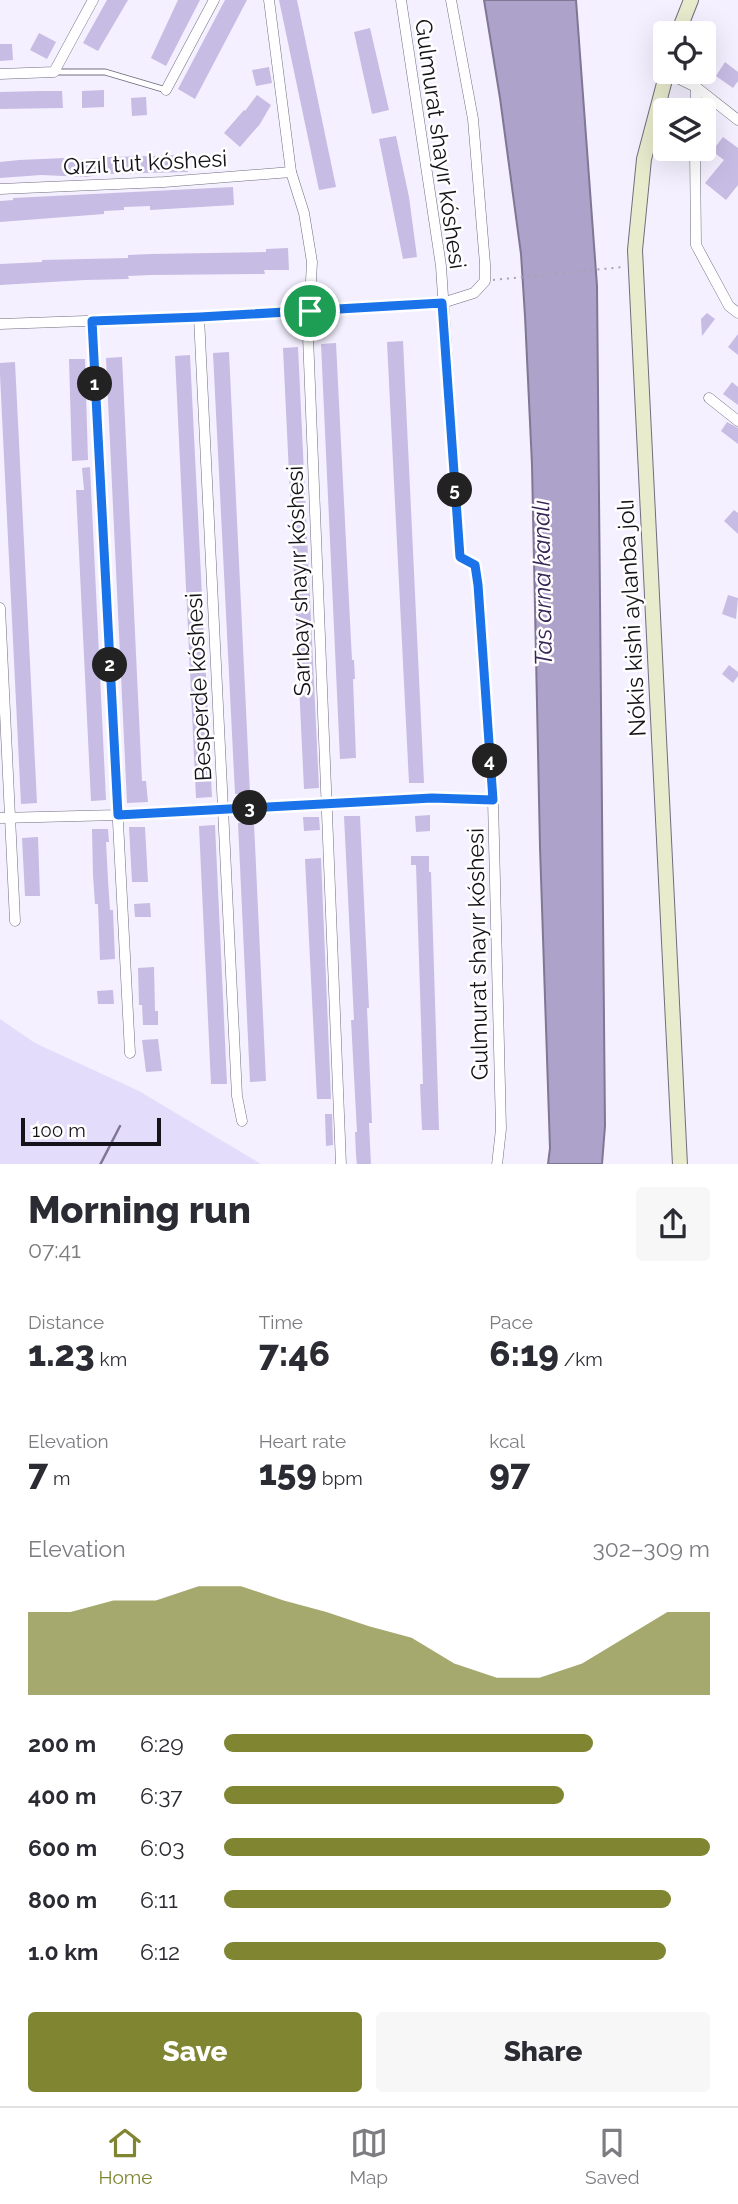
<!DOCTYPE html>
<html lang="en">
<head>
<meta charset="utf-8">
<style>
  :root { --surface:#fff; --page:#f7f7f7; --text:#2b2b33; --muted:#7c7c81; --line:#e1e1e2; --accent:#7f8530 }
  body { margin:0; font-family:Raleway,sans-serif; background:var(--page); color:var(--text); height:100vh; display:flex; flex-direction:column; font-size:26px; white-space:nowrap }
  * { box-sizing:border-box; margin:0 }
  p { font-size:23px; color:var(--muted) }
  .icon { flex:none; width:38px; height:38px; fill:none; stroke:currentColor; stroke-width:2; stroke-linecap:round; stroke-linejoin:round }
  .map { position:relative; height:1164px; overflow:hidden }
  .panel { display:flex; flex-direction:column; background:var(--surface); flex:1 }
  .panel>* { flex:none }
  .tools { position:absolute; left:653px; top:21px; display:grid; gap:14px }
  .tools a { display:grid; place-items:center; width:63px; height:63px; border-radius:7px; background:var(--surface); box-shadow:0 7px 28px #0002; font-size:35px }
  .scale { position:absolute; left:21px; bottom:18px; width:140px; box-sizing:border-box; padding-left:7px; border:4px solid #151319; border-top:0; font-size:19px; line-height:24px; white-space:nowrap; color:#151319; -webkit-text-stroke:5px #fff; paint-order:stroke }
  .pin { position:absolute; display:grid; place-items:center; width:60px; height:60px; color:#fff; margin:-30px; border:4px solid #fff; border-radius:50%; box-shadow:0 2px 7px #0007 }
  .km { position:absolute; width:35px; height:35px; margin:-18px; border-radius:50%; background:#222; color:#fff; font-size:19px; line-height:35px; text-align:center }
  .round { display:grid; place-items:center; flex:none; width:74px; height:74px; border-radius:7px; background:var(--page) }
  .summary { display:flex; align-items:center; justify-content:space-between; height:119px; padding:0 28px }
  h1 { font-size:38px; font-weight:800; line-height:52px }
  .stats { display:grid; grid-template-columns:repeat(3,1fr); gap:10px; height:119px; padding:7px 28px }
  .stats div { display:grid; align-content:center }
  .stats b { font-size:35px; font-weight:800 }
  .stats small { font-size:19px; font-weight:400 }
  .stats p { font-size:19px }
  .chart { height:196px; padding:14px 28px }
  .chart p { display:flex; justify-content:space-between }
  .chart svg { width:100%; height:126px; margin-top:7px; fill:var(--accent); opacity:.7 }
  .primary-button { display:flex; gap:14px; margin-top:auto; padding:14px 28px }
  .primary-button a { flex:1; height:80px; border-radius:7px; background:var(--accent); color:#fff; font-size:28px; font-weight:800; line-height:80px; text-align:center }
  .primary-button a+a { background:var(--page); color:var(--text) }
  ul { padding:0 28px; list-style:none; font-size:23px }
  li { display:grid; grid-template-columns:112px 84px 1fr; align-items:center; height:52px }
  li i { height:18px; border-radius:9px; background:var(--accent) }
  .menu { display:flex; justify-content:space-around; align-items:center; height:98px; border-top:2px solid var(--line); background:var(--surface); font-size:19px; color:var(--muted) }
  .menu a { display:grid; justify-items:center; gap:4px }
  .menu .selected { color:var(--accent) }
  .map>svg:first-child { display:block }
</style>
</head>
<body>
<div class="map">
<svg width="738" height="1165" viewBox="0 0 738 1165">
  <rect width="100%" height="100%" fill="#f4f0ff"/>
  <!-- green -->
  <path fill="#e4dcfb" d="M0 1019 35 1043 139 1091 261 1164H0Z"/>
  <!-- water -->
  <path fill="#ada2c9" stroke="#7f7794" stroke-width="2" d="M484 0H576L597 286 605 1126 602 1164H548L550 1148 540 847 532 465 525 316 521 254 500 98Z"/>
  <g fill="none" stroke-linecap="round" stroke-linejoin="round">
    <!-- stream -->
    <path stroke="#7f7794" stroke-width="2.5" d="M100 1165 120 1126"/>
  </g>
  <!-- building -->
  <g fill="#c7bce4">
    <path d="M107 0H128L98 51 83 43Z"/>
    <path d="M178 0H200L166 66 151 58Z"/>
    <path d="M225 0H247L195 99 178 89Z"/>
    <path d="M279 0H297L336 187 319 190Z"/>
    <path d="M370 28 389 110 372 114 354 32Z"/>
    <path d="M39 33 56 42 47 59 30 50Z"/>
    <path d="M0 44H12L13 60 0 61Z"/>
    <path d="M725 62 738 72V81L733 88 716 76Z"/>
    <path d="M269 67 272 83 256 86 252 70Z"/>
    <path d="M104 90V107L82 108V91Z"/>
    <path d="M41 91H62L63 108 0 109V92Z"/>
    <path d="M257 95 271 105 260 124 240 147 224 133 244 110 245 111Z"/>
    <path d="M146 97 147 115 132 116 131 98Z"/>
    <path d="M396 136 409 197 417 257 403 259 379 139Z"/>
    <path d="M723 137 738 148V185L726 200 705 183 724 160 712 151Z"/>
    <path d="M188 155V172L104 174 86 177 41 175 0 178V162L19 160 65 158V161L110 157Z"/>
    <path d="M233 187 234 205 150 210V206L124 207V210L104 211V214L0 222V201L13 200V198Z"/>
    <path d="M288 248 289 270H264L265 274 151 275 128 276 129 279 85 280 0 285V264L42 262V260L128 258V255L151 254 266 252V249Z"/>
    <path d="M707 313 715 319 702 336 701 319Z"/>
    <path d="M738 334V355L728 347Z"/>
    <path d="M403 341 424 783H409L387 342Z"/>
    <path d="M336 343 351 641 352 660H354L355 679H353L356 758 340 759 321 344Z"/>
    <path d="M298 347 319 788 304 789 283 348Z"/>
    <path d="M229 352 250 794H235L213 353Z"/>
    <path d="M190 355 212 797 196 798 175 356Z"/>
    <path d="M122 357 142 781H146L148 802 127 803 106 358Z"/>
    <path d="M69 359H85L88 460 72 461Z"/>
    <path d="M15 362 37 803 21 804 0 375V363Z"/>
    <path d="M732 382 738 387V405L723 394Z"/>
    <path d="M727 422 738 428V444L721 431Z"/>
    <path d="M90 467 106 800 91 801 76 490H84L82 468Z"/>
    <path d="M734 510 738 513V534L724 521Z"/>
    <path d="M728 595 738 598 736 619 722 614Z"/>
    <path d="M729 665 738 672V676L733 683 722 674Z"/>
    <path d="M430 815V831L416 832 415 816Z"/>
    <path d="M344 816H360L369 1008H367L372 1123H369L371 1165H357L356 1155 355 1132H357L351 1020H354Z"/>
    <path d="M303 817H319L320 830 304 831Z"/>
    <path d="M238 823H254L266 1081 250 1082Z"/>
    <path d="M215 825 227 1084H211L199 826Z"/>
    <path d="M129 827H145L148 882H132Z"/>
    <path d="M92 829H108L109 842H106L108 880 110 910H113L115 959 100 960 98 904H95L93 875Z"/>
    <path d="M38 837 40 896H25L22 838Z"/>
    <path d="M411 856H429V872H431L439 1130H422L420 1084H423L416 865H411Z"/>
    <path d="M321 858 331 1099H317L305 859Z"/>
    <path d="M150 903 151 917H135L134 904Z"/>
    <path d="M154 967 155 1011H158V1025H143L142 1005H139L138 968Z"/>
    <path d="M113 990 114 1004H98L97 991Z"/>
    <path d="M158 1039 162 1071 146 1072 142 1040Z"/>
    <path d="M325 1114H332L333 1145 326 1146Z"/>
  </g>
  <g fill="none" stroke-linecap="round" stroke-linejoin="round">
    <defs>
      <path id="lane" d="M54 72H105L166 90"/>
      <g id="street">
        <path d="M269 0 291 172 304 213 312 262 308 336 341 1165"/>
        <path d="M401 0 441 266 460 557 475 565 478 585 493 800 501 1129 497 1165"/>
        <path d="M667 73 696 87 738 120"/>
        <path d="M0 74 54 72 93 0"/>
        <path d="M166 90 214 0"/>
        <path d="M696 110V87"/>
        <path d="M695 149 696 245 729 306 738 313"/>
        <path d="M0 189 164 182 291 172"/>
        <path d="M199 317 237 1096 242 1121"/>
        <path d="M92 321 130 1053"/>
        <path d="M0 324 199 317 442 303 474 293 485 281V264L473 119 451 0"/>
        <path d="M709 398 738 421"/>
        <path d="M0 608 15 921"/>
        <path d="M0 818 118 815 432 798 493 800"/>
      </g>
      <g id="secondary">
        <path d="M678 33 691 0"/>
        <path d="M667 72 644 159 635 250 680 1165"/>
      </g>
    </defs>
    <!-- lane casing -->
    <use href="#lane" stroke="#716d7d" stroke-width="7"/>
    <!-- street casing -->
    <use href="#street" stroke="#716d7d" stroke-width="11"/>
    <!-- secondary casing -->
    <use href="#secondary" stroke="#716d7d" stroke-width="16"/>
    <!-- path -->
    <path stroke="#a8a4b0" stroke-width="2" stroke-dasharray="2 5" stroke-linecap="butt" d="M493 280 623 267"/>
    <!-- lane -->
    <use href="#lane" stroke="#fff" stroke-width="5"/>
    <!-- street -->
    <use href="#street" stroke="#fff" stroke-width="10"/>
    <!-- secondary -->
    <use href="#secondary" stroke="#e8ebcc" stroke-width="14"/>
  </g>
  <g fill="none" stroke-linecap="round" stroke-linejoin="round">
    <defs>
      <path id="route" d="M442 303 460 557 475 565 478 585 493 800 432 798 118 815 92 321 200 317Z"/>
    </defs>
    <!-- route casing -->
    <use href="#route" stroke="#fff" stroke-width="14"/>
    <!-- route -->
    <use href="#route" stroke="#1a73e8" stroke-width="9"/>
  </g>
  <g text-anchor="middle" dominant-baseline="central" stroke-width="5" stroke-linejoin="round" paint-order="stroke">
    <!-- street labels -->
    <g font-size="23" fill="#151319" stroke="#fff">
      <text transform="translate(441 144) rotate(82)">Gulmurat shayır kóshesi</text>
      <text transform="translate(145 162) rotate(-3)">Qızıl tut kóshesi</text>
      <text transform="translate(298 581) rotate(-92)">Sarıbay shayır kóshesi</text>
      <text transform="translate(631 618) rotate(-93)">Nókis kishi aylanba jolı</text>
      <text transform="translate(198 687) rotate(-93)">Besperde kóshesi</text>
      <text transform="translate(477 954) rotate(-91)">Gulmurat shayır kóshesi</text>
    </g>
    <!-- water labels -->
    <g font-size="24" font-style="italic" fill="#362556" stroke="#fff">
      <text transform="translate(542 583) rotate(-91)">Tas arna kanalı</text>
    </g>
  </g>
</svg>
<div class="tools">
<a><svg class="icon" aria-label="locate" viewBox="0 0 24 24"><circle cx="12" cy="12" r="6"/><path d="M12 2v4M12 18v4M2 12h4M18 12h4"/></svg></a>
<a><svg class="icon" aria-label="layers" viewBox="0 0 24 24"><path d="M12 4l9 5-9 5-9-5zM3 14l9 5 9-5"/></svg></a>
</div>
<div class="scale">100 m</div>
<div class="pin" style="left:310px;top:311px;background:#1e9e55"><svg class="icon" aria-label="arrive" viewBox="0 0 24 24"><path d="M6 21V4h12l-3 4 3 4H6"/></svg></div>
<b class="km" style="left:95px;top:384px">1</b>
<b class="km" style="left:110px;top:665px">2</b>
<b class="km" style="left:250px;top:808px">3</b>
<b class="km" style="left:490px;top:761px">4</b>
<b class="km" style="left:455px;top:490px">5</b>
</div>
<section class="panel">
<div class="summary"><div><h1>Morning run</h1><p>07:41</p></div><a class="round"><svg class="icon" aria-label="share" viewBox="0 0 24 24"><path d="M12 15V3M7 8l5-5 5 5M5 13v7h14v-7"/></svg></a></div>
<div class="stats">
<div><p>Distance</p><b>1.23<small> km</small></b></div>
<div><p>Time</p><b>7:46</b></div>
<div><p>Pace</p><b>6:19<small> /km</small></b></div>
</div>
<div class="stats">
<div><p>Elevation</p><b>7<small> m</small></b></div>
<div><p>Heart rate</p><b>159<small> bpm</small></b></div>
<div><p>kcal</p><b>97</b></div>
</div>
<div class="chart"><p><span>Elevation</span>302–309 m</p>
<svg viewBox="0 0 160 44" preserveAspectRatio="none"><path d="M0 44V15L10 15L20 11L30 11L40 6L50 6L60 11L70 15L80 20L90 24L100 33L110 38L120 38L130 33L140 24L150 15L160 15V44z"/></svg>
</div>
<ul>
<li><b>200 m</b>6:29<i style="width:76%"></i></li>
<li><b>400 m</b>6:37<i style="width:70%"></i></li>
<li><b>600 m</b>6:03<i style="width:100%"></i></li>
<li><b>800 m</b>6:11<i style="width:92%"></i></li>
<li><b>1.0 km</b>6:12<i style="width:91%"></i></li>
</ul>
<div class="primary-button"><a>Save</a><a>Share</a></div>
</section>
<nav class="menu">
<a class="selected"><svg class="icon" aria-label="home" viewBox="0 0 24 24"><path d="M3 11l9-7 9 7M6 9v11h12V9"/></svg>Home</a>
<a><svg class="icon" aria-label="map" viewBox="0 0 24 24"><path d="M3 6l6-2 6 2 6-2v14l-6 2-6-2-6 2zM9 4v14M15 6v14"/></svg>Map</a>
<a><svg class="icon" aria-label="saved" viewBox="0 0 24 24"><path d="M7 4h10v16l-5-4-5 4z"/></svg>Saved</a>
</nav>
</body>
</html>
